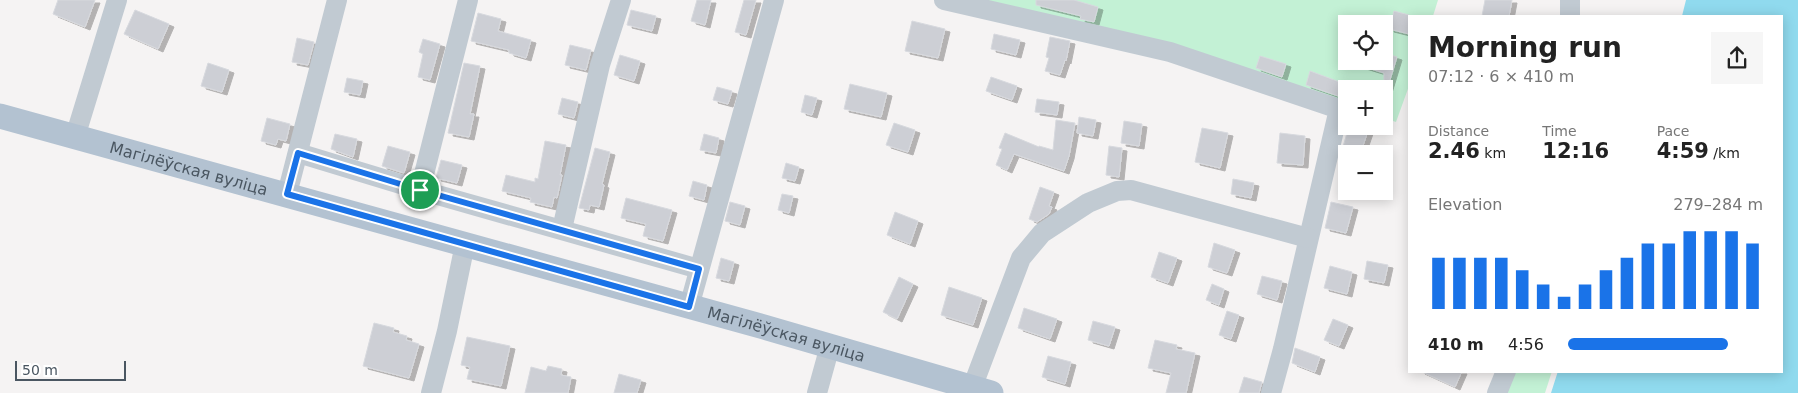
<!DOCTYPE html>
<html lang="en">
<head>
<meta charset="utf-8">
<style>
  :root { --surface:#fff; --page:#f6f6f6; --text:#222; --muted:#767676; --accent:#1a73e8 }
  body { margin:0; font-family:"DejaVu Sans",sans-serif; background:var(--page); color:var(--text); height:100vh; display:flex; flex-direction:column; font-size:19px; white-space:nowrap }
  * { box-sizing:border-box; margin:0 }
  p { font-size:16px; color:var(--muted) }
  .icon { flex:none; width:28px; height:28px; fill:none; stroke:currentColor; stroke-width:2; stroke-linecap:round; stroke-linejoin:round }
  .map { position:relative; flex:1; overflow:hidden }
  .drawer { position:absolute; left:1408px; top:15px; width:375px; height:358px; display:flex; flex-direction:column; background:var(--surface); border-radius:0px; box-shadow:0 2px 12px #0003 }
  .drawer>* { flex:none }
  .controls { position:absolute; left:1338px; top:15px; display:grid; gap:10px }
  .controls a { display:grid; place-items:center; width:55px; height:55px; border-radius:0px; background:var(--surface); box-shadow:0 2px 12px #0003; font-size:25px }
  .scale { position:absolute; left:15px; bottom:12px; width:111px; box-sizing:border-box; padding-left:5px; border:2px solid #4a5661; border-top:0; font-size:14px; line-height:18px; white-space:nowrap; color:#4a5661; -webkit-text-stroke:4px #fff; paint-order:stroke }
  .pin { position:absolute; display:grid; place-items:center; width:42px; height:42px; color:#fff; margin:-21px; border:2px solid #fff; border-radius:50%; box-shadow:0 1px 5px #0007 }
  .round { display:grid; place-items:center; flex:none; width:52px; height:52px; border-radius:0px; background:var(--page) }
  .head { display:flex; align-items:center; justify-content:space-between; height:85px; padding:0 20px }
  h1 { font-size:28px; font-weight:600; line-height:38px }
  .stats { display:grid; grid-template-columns:repeat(3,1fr); gap:8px; height:85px; padding:5px 20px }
  .stats div { display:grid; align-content:center }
  .stats b { font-size:21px; font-weight:600 }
  .stats small { font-size:14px; font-weight:400 }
  .stats p { font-size:14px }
  .chart { height:140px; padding:10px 20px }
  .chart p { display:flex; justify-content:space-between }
  .chart svg { width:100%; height:90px; margin-top:5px; stroke:var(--accent); stroke-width:6 }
  ul { padding:0 20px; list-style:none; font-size:16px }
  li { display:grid; grid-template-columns:80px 60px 1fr; align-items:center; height:38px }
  li i { height:12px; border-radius:6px; background:var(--accent) }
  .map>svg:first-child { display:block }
</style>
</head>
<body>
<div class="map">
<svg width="1798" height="393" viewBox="0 0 1798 393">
  <defs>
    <filter id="shadow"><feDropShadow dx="5" dy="3" stdDeviation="0" flood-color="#0004"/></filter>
  </defs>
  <rect width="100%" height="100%" fill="#f5f3f3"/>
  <!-- green -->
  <g fill="#c3f1d5" fill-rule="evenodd">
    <path d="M979 0H1438L1433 16H1409V86L1396 122 1384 118V89H1346V105ZM1346 24H1384V61H1346Z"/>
    <path d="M1514 371H1552L1545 393H1506Z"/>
  </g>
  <!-- water -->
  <path fill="#90daee" d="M1686 0H1798V393H1551L1558 371H1781V16H1682Z"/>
  <!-- building -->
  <g fill="#cdcfd5" stroke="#d7d9de" filter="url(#shadow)">
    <path d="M58 0H95L85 27 53 14Z"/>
    <path d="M697 0H711L705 25 691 21Z"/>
    <path d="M744 0H756L746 35 735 32Z"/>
    <path d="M1036 0H1074L1098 7 1094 22 1080 19 1081 16 1036 5Z"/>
    <path d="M1485 0H1512L1509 16H1482Z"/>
    <path d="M135 10 169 24 158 49 124 34Z"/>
    <path d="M631 10 656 16 652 31 627 25Z"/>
    <path d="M1394 11 1409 15V34L1389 29Z"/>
    <path d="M478 13 501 19 498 31 531 40 526 58 509 53V50L471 41Z"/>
    <path d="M912 21 945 29 938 58 905 51Z"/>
    <path d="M994 34 1020 40 1016 55 991 49Z"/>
    <path d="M1050 37 1070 41 1066 61 1065 60 1060 75 1045 71 1049 58 1046 57Z"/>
    <path d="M297 38 314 42 308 65 292 62Z"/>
    <path d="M423 39 440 44 430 80 418 77 423 54 419 52Z"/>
    <path d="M570 45 591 50 586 70 565 65Z"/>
    <path d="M1384 53 1397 57 1387 90 1384 89V73L1355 64 1356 61H1384Z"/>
    <path d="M620 55 640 61 634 81 614 75Z"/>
    <path d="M1260 56 1286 64 1282 77 1256 68Z"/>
    <path d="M208 63 229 70 222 92 201 86Z"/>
    <path d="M464 63 480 66 470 114H474L469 137 448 133Z"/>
    <path d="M1310 71 1345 84 1341 97 1306 85Z"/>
    <path d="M991 77 1017 86 1012 100 986 91Z"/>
    <path d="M347 78 363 81 360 95 344 92Z"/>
    <path d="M850 84 887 93 881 117 844 109Z"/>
    <path d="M717 87 732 91 728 104 713 100Z"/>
    <path d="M805 95 817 98 812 115 801 112Z"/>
    <path d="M562 98 578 102 574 118 558 114Z"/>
    <path d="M1037 99 1059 102 1057 115 1035 112Z"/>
    <path d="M1079 117 1096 120 1093 136 1077 133Z"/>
    <path d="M267 118 290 124 286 141 278 139 276 145 261 141Z"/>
    <path d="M1056 120 1075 123 1069 156 1064 171 1014 154 1007 170 996 165 1002 149 999 148 1005 133 1039 147V146L1053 150Z"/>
    <path d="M1124 121 1142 124 1139 146 1121 143Z"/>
    <path d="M894 123 915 130 908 152 886 145Z"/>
    <path d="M1349 126 1368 131 1360 154H1353L1342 150Z"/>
    <path d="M1202 128 1228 133 1220 168 1195 162Z"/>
    <path d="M1280 133 1305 136 1303 165 1277 163Z"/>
    <path d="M335 134 357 139 353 157 331 149Z"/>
    <path d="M704 134 719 138 716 153 700 150Z"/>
    <path d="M545 141 566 145 560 175H562L557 198 554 197 552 207 530 202 531 198 502 191 506 175 535 182V178L538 179Z"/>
    <path d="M388 146 410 152 404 173 382 166Z"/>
    <path d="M1109 146 1122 148 1119 177 1106 175Z"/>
    <path d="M595 148 610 152 602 184 604 185 599 207 590 205 589 210 579 208Z"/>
    <path d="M441 160 462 165 457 183 436 178Z"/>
    <path d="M786 163 799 167 795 181 782 178Z"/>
    <path d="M1233 179 1254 183 1251 198 1231 194Z"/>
    <path d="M693 181 707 185 704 200 689 196Z"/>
    <path d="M1040 187 1054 192 1049 206 1052 207 1049 214 1037 222 1029 219Z"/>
    <path d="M782 194 793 196 789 213 778 210Z"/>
    <path d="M626 198 672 210 663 241 643 236 646 224 621 218Z"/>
    <path d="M730 202 745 206 740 225 725 221Z"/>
    <path d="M1331 202 1353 207 1346 233 1325 228Z"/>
    <path d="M895 212 918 221 910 244 887 235Z"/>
    <path d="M1214 243 1235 250 1227 273 1208 267Z"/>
    <path d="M1159 252 1177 258 1168 283 1151 277Z"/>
    <path d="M721 258 734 262 729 281 716 278Z"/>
    <path d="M1367 261 1388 265 1384 283 1364 279Z"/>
    <path d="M1330 266 1352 272 1347 294 1324 288Z"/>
    <path d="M1262 276 1282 281 1277 300 1257 294Z"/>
    <path d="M899 277 913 284 897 319 883 312Z"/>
    <path d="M1212 284 1224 289 1219 305 1206 300Z"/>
    <path d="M949 287 982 298 973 325 941 315Z"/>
    <path d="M1024 308 1057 319 1050 339 1018 328Z"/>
    <path d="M1227 311 1239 315 1231 339 1219 335Z"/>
    <path d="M1333 319 1348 325 1339 346 1324 340Z"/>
    <path d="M1093 321 1115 327 1109 346 1088 340Z"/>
    <path d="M374 323 394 328 393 332 407 336 406 340 419 344 409 378 363 366Z"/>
    <path d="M467 337 510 346 501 386 467 379 470 367 461 365Z"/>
    <path d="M1155 340 1177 345 1176 349 1195 353 1186 393H1166L1171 373 1148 368Z"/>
    <path d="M1295 348 1320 357 1315 372 1292 363Z"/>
    <path d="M1048 356 1071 362 1065 384 1042 377Z"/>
    <path d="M548 366 562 369 561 375 571 377 568 393H525L531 367 546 371Z"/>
    <path d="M1420 371H1462L1455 387Z"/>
    <path d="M619 374 641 380 637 393H614Z"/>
    <path d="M1244 377 1262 382 1259 393H1239Z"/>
  </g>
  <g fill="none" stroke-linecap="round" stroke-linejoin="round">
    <!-- minor -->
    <g stroke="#c1cad2" stroke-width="20">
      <path d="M944 0 1170 52 1339 109 1283 349 1271 393"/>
      <path d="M1570 16V0"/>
      <path d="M75 137 117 0"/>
      <path d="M298 153 420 190 699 269"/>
      <path d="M420 190 468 0"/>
      <path d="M287 194 337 0"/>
      <path d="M562 229 600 65 621 0"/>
      <path d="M689 307 774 0"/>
      <path d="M972 388 1021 258 1042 233 1088 203 1117 191 1131 190 1308 238"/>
      <path d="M431 393 447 331 465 244"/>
      <path d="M817 393 830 346"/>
      <path d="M1497 393 1506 371"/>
    </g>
    <!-- major -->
    <path stroke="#b3c2d1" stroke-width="25" id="s1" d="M0 116 764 327 991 393"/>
  </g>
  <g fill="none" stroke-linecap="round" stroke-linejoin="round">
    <defs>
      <path id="route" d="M298 153 420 190 699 269 689 307 287 194Z"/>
    </defs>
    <!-- route casing -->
    <use href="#route" stroke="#fff" stroke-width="10"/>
    <!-- route -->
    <use href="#route" stroke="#1a73e8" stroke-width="6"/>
  </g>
  <g text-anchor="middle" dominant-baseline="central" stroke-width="5" stroke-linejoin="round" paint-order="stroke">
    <!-- street labels -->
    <g font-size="16" fill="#4a5661" stroke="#fff">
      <text stroke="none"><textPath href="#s1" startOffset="196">Магілёўская вуліца</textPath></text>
      <text stroke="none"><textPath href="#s1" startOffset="816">Магілёўская вуліца</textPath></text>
    </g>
  </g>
</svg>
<div class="controls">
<a><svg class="icon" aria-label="locate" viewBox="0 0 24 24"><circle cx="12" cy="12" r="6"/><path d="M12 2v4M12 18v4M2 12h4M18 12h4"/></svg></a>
<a>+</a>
<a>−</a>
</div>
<div class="scale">50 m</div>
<div class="pin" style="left:420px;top:190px;background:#1e9e55"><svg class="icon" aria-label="arrive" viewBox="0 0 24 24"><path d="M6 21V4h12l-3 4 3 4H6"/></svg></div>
<section class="drawer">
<div class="head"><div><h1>Morning run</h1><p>07:12 · 6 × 410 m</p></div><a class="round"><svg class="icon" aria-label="share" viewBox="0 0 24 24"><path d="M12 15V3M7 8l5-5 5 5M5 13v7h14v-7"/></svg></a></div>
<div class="stats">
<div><p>Distance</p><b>2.46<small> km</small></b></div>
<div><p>Time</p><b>12:16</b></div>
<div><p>Pace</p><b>4:59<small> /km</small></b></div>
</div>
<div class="chart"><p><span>Elevation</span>279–284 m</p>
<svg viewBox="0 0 160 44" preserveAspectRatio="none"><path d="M5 44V19M15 44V19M25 44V19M35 44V19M45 44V25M55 44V32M65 44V38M75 44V32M85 44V25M95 44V19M105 44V12M115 44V12M125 44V6M135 44V6M145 44V6M155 44V12"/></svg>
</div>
<ul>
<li><b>410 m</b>4:56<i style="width:82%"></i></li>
</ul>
</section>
</div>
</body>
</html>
